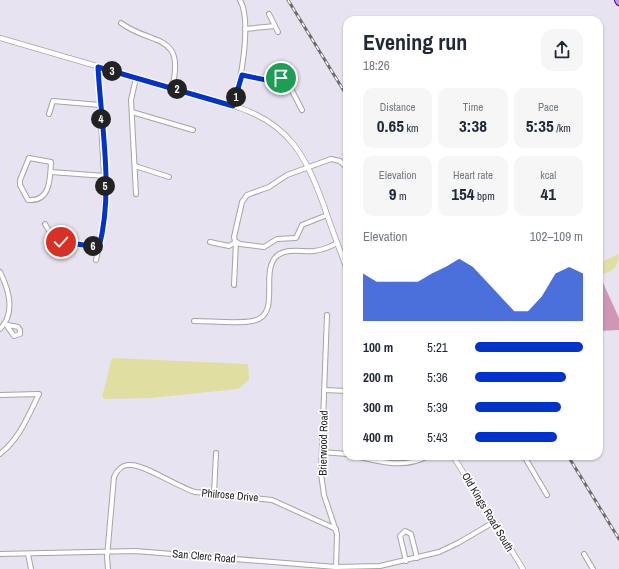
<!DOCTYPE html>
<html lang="en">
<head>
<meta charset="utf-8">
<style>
  :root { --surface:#fff; --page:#f6f6f7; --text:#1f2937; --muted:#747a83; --accent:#03c }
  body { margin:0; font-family:"Archivo Narrow",sans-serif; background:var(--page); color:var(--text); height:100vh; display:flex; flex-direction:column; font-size:15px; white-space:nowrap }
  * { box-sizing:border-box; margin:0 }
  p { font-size:13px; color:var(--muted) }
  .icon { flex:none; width:22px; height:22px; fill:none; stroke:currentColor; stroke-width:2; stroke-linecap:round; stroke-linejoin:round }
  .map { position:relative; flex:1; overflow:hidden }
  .drawer { position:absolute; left:343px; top:16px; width:260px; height:444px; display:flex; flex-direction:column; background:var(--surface); border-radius:12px; box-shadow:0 1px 3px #0004 }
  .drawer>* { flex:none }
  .pin { position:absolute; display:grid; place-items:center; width:34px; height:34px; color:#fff; margin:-17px; border:2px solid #fff; border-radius:50%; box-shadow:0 1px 4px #0007 }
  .km { position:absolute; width:20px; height:20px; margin:-10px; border-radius:50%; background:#222; color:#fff; font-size:11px; line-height:20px; text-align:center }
  .round { display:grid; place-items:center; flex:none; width:42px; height:42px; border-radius:12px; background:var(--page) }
  .head { display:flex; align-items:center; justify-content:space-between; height:68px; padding:0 20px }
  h1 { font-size:22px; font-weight:700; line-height:30px }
  .metrics { display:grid; grid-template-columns:repeat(3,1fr); gap:6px; height:68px; padding:4px 20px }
  .metrics div { display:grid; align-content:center; border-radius:10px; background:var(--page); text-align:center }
  .metrics b { font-size:17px; font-weight:700 }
  .metrics small { font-size:11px; font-weight:400 }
  .metrics p { font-size:11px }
  .chart { height:112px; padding:8px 20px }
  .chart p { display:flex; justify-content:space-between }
  .chart svg { width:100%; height:72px; margin-top:4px; fill:var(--accent); opacity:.7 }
  ul { padding:0 20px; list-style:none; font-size:13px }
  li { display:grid; grid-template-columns:64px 48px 1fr; align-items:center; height:30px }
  li i { height:10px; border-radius:5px; background:var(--accent) }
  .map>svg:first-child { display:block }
</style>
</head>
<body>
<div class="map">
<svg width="619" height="569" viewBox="0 0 619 569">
  <rect width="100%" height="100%" fill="#e8e3f0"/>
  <!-- forest -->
  <path fill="#d195b6" d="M599 274 619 318V330L599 331Z"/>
  <!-- water -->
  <g fill="#e0dfa1">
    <path d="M619 254C619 265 613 273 601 274L599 271V263Z"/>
    <path d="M112 358 248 364 249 380 238 389 150 398 104 399 102 397Z"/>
  </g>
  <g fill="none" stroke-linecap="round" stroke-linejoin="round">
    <defs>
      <g id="minor">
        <path d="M269 14 278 32"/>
        <path d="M121 23C152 46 186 32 172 88"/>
        <path d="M245 29 275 26"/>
        <path d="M242 75 290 87 302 110"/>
        <path d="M136 78 131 100 136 194"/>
        <path d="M280 83 283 68"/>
        <path d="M233 105C241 83 252 21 240 0"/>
        <path d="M132 112 193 130"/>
        <path d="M49 114 53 101 100 105"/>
        <path d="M29 158 51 162C50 178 51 202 28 200L20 185V180Z"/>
        <path d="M135 166 169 177"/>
        <path d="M51 172 105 176"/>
        <path d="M327 215 302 225 296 238 277 239 264 247 240 244 235 241 234 237 242 202 247 195 269 187 287 175 331 159 340 161 347 168"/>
        <path d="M45 224 52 236 61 242 99 247"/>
        <path d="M210 242 229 246 236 242"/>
        <path d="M96 260 103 227 105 194 98 67"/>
        <path d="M0 272C9 290 16 313 0 329"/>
        <path d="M234 285 236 242"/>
        <path d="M327 315 321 474 324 495 337 534 336 568"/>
        <path d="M194 321C211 321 237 324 253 321 283 315 258 270 278 255 288 248 303 252 314 251 322 250 330 247 337 243"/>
        <path d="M5 323 14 336 20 334V330L18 327 8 325"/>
        <path d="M324 390 347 391"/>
        <path d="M0 395 39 394C28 416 20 438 0 454"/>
        <path d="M322 452 347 454"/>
        <path d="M356 456C381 462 404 469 428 456"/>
        <path d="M524 456 547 495"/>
        <path d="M214 494 216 453"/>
        <path d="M0 554 135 551 336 567 380 566 439 552 458 543 494 522"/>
        <path d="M28 554 31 569"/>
        <path d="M584 554 593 569"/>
        <path d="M406 561 400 536 405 531 411 534 417 558"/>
        <path d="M108 569 107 557 114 477C117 470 123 464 131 465 145 465 178 487 195 492L272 500 336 529"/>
      </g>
      <g id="tertiary">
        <path d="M0 38 237 107C290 124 306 157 324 206 331 227 339 248 347 269"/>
        <path d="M453 456 523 569"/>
      </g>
      <path id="primary" d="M618 0 619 2"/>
    </defs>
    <!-- minor casing -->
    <use href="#minor" stroke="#a5a5a5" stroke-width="6"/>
    <!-- tertiary casing -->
    <use href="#tertiary" stroke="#a5a5a5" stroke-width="6"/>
    <!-- primary casing -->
    <use href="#primary" stroke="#3f0098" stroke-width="8"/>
    <!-- minor -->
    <use href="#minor" stroke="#fff" stroke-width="4"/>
    <!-- tertiary -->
    <use href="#tertiary" stroke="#fff" stroke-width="4.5"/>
    <!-- primary -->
    <use href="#primary" stroke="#b999ff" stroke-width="6"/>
    <defs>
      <g id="rail">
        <path d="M288 0 347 96"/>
        <path d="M568 456 619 539"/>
      </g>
    </defs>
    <!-- rail casing -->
    <use href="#rail" stroke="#6c6c6c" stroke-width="3"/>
    <!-- rail -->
    <use href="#rail" stroke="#fff" stroke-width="1.5" stroke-dasharray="4.5" stroke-linecap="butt"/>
  </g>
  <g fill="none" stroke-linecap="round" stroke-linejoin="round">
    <defs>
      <path id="route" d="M61 242 99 247C114 191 101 124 98 67L233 106 242 75 280 83 281 78"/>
    </defs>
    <!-- route casing -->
    <use href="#route" stroke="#fff" stroke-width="8"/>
    <!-- route -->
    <use href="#route" stroke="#03c" stroke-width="5"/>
  </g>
  <g text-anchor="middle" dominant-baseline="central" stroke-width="3.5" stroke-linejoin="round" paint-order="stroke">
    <!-- street labels -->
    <g font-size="11" fill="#1e1e1e" stroke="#fff">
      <text transform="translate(323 443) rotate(-89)">Brierwood Road</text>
      <text transform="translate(230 495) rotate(5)">Philrose Drive</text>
      <text transform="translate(488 512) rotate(59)">Old Kings Road South</text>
      <text transform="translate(204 556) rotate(5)">San Clerc Road</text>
    </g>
  </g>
</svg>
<div class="pin" style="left:281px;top:78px;background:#1e9e55"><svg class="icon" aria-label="arrive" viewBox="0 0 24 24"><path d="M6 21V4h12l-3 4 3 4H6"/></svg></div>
<div class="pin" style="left:61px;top:242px;background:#d93025"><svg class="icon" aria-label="check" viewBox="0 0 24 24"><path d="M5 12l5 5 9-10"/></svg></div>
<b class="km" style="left:236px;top:97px">1</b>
<b class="km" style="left:177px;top:89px">2</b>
<b class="km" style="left:112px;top:71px">3</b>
<b class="km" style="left:101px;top:119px">4</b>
<b class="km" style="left:105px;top:186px">5</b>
<b class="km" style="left:93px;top:246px">6</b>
<section class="drawer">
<div class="head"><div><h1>Evening run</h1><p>18:26</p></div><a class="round"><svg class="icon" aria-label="share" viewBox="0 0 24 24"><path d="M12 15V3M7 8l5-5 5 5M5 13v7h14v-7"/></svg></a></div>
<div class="metrics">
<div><p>Distance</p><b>0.65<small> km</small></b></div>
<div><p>Time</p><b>3:38</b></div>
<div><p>Pace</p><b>5:35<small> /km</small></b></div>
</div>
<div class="metrics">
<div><p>Elevation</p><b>9<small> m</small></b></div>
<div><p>Heart rate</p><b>154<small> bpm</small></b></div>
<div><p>kcal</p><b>41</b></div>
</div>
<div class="chart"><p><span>Elevation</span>102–109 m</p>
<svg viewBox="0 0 160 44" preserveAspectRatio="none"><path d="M0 44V15L10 20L20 20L30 20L40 20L50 15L60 11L70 6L80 11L90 20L100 29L110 38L120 38L130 29L140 15L150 11L160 15V44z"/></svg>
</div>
<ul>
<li><b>100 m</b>5:21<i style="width:100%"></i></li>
<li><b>200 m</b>5:36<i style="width:84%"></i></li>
<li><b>300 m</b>5:39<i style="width:80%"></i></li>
<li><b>400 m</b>5:43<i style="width:76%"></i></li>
</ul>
</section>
</div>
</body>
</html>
